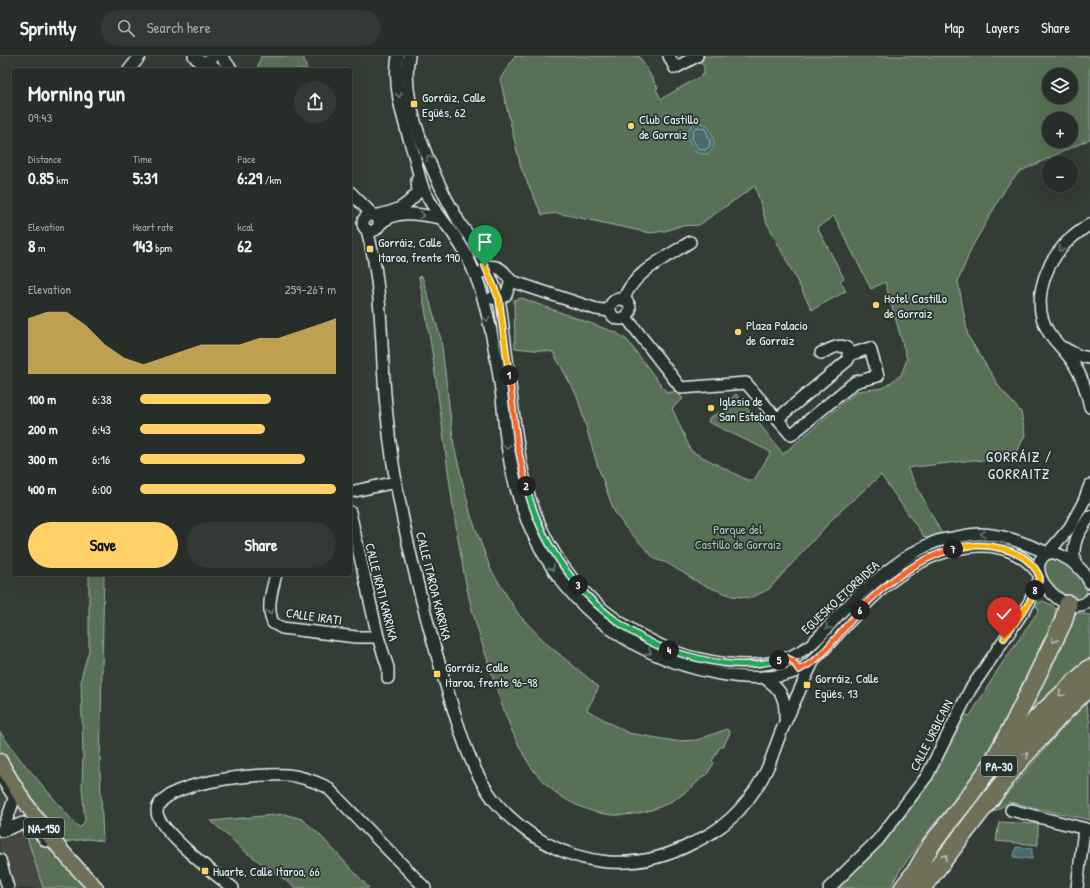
<!DOCTYPE html>
<html lang="en">
<head>
<meta charset="utf-8">
<style>
  :root { --surface:#272d28; --page:#333934; --text:#f1f3f6; --muted:#a4a8a8; --line:#434945; --accent:#ffd166 }
  body { margin:0; font-family:"Patrick Hand",sans-serif; background:var(--page); color:var(--text); height:100vh; display:flex; flex-direction:column; font-size:15px; white-space:nowrap }
  * { box-sizing:border-box; margin:0 }
  p { font-size:13px; color:var(--muted) }
  .icon { flex:none; width:22px; height:22px; fill:none; stroke:currentColor; stroke-width:2; stroke-linecap:round; stroke-linejoin:round }
  .map { position:relative; flex:1; overflow:hidden }
  .sheet { position:absolute; left:12px; top:12px; width:340px; height:508px; display:flex; flex-direction:column; background:var(--surface); border-radius:4px; box-shadow:0 4px 16px #0002,0 0 0 1px var(--line) }
  .sheet>* { flex:none }
  .buttons { position:absolute; left:1042px; top:12px; display:grid; gap:8px }
  .buttons a { display:grid; place-items:center; width:36px; height:36px; border-radius:50%; background:var(--surface); box-shadow:0 4px 16px #0002,0 0 0 1px var(--line); font-size:20px }
  .pin { position:absolute; display:grid; place-items:center; width:34px; height:34px; color:#fff; margin:-41px -17px; border-radius:50% 50% 50% 0; rotate:-45deg; box-shadow:0 0 4px #0007 }
  .pin .icon { rotate:45deg }
  .km { position:absolute; width:20px; height:20px; margin:-10px; border-radius:50%; background:#222; color:#fff; font-size:11px; line-height:20px; text-align:center }
  .round { display:grid; place-items:center; flex:none; width:42px; height:42px; border-radius:21px; background:var(--page) }
  .overview { display:flex; align-items:center; justify-content:space-between; height:68px; padding:0 16px }
  h1 { font-size:22px; font-weight:700; line-height:30px }
  .figures { display:grid; grid-template-columns:repeat(3,1fr); gap:6px; height:68px; padding:4px 16px }
  .figures div { display:grid; align-content:center }
  .figures b { font-size:17px; font-weight:700 }
  .figures small { font-size:11px; font-weight:400 }
  .figures p { font-size:11px }
  .chart { height:112px; padding:8px 16px }
  .chart p { display:flex; justify-content:space-between }
  .chart svg { width:100%; height:72px; margin-top:4px; fill:var(--accent); opacity:.7 }
  .action { display:flex; gap:8px; margin-top:auto; padding:8px 16px }
  .action a { flex:1; height:46px; border-radius:24px; background:var(--accent); color:#111; font-size:16px; font-weight:700; line-height:46px; text-align:center }
  .action a+a { background:var(--page); color:var(--text) }
  ul { padding:0 16px; list-style:none; font-size:13px }
  li { display:grid; grid-template-columns:64px 48px 1fr; align-items:center; height:30px }
  li i { height:10px; border-radius:5px; background:var(--accent) }
  header { display:flex; align-items:center; gap:24px; box-sizing:border-box; height:56px; padding:0 20px; background:var(--surface); border-bottom:1px solid var(--line) }
  header strong { font-size:19px }
  nav { display:flex; gap:22px; margin-inline-start:auto; font-size:14px }
  .search { width:280px; height:36px; background:var(--page); display:flex; align-items:center; gap:10px; box-sizing:border-box; padding:0 14px; border-radius:22px; color:var(--muted); font-size:15px }
  .map>svg:first-child { display:block }
</style>
</head>
<body>
<header>
<strong>Sprintly</strong>
<div class="search"><svg class="icon" aria-label="search" viewBox="0 0 24 24"><circle cx="10" cy="10" r="6"/><path d="M15 15l6 6"/></svg>Search here</div>
<nav><a>Map</a><a>Layers</a><a>Share</a></nav>
</header>
<div class="map">
<svg width="1090" height="832" viewBox="0 0 1090 832">
  <rect width="100%" height="100%" fill="#343c36"/>
  <filter id="ink" filterUnits="userSpaceOnUse"><feTurbulence type="fractalNoise" baseFrequency=".025" numOctaves="2"/><feDisplacementMap in="SourceGraphic" scale="8" xChannelSelector="R" yChannelSelector="G"/><feConvolveMatrix kernelMatrix="1 2 1 2 8 2 1 2 1" color-interpolation-filters="sRGB"/></filter>
  <g filter="url(#ink)">
    <!-- built -->
    <path fill="#444640" d="M0 694 19 725 64 786 22 775 27 781 43 832H0Z"/>
    <!-- green -->
    <g fill="#587157" stroke="#a0b1a8" fill-rule="evenodd">
      <path d="M261 0H303L307 14H257Z"/>
      <path d="M515 0H639L658 32 656 33 661 43 704 18V11L698 0H1090V83L1019 116 1007 130 972 191 958 225 968 280 1000 332 1021 356 1025 379 1018 394 1006 406 973 404 907 412 942 478 925 482 881 419 836 459 769 533 751 542 732 540 701 528 667 507 655 503 625 471 614 455 597 408 577 340 553 296 515 292 514 244 522 242 532 246 617 277 627 284 667 337 677 335 683 343 672 352 691 395 747 424H754L771 396 708 366 710 361 720 356 724 358 727 352 725 348 736 338 783 398 857 335 883 332 901 319 907 303 885 226 871 233 834 160 817 171 844 222 840 225 846 235 812 254 765 163 755 130 699 169 680 170 665 175 650 177 557 157 542 159 521 112 500 23ZM1049 19H1071V41H1049ZM1049 63H1071V85H1049Z"/>
      <path d="M422 220 441 283 454 390 471 460 491 514 519 559 547 588 599 631 587 654 628 677 675 685 697 684 727 673 730 677 723 691H720L712 705 714 707 706 720 704 719C682 745 647 761 613 759 586 757 557 742 539 721 517 696 503 653 493 622 483 589 471 556 465 523 446 423 439 320 419 221Z"/>
      <path d="M1053 502C1067 505 1078 519 1087 529V539L1081 544C1063 542 1045 528 1043 509L1049 503Z"/>
      <path d="M89 518H104L100 712 103 785 87 783 64 786 19 725 0 694V676L20 703 72 764 80 772 85 765 82 732 83 699 81 622 89 594Z"/>
      <path d="M1043 545 1052 549 1059 556 1055 578 1043 586 1057 578 986 701 962 738 932 770 899 816 890 832H838C859 812 881 791 899 768 925 734 945 696 964 658L970 660 999 612 1039 554 1035 548Z"/>
      <path d="M1078 557 1090 559V602L1057 631 1014 676 1073 558Z"/>
      <path d="M1085 645 1090 666V764L1010 746 991 757Z"/>
      <path d="M284 758 302 763 319 778 369 832H296L247 797 211 765Z"/>
      <path d="M999 766 1038 768V789L996 785Z"/>
      <path d="M22 775C54 777 79 810 101 832H43L27 781Z"/>
    </g>
    <!-- water -->
    <g fill="#466a6b" stroke="#87a0a3">
      <path d="M697 66 707 69C717 81 718 105 696 96L688 84C687 76 689 70 697 66Z"/>
      <path d="M1016 791 1032 793V803L1014 801Z"/>
    </g>
    <g fill="none" stroke-linecap="round" stroke-linejoin="round">
      <!-- shore -->
      <path stroke="#a7bbc0" stroke-width="1" d="M697 71 705 73 710 83V90L705 94 698 92 692 83 693 74Z"/>
      <defs>
        <g id="minor">
          <path d="M194 0C200 8 208 8 214 0"/>
          <path d="M221 0 232 14"/>
          <path d="M398 0C392 33 405 68 414 99 417 110 419 121 423 132 430 149 443 164 454 179 464 193 473 212 479 229 490 262 496 299 501 334 504 354 504 375 508 395 522 484 569 558 652 597 689 614 743 627 784 619 809 614 820 597 836 580 875 536 917 493 979 490 1003 489 1024 499 1038 517"/>
          <path d="M409 0C399 46 434 122 457 162 461 171 468 178 473 185 483 202 492 222 498 241 502 253 502 267 504 279 509 316 512 353 518 390 529 470 567 538 639 578 659 589 678 599 700 603 735 611 771 614 803 594 820 584 831 565 846 551 870 528 904 498 935 486 942 483 950 483 957 481 964 480 972 478 979 478 1003 478 1026 488 1048 497"/>
          <path d="M669 0 675 12 697 0"/>
          <path d="M208 6 218 14"/>
          <path d="M129 14 140 0"/>
          <path d="M350 136 373 159"/>
          <circle cx="371" cy="167" r="8"/>
          <path d="M375 160C396 155 404 153 418 136L417 124"/>
          <path d="M1090 168C1082 174 1071 181 1064 189 1043 212 1031 249 1049 277 1057 288 1067 297 1074 308 1082 321 1087 336 1090 351"/>
          <path d="M379 169C395 152 420 158 440 162"/>
          <path d="M367 174C384 234 380 298 387 360 396 452 420 545 447 633 459 671 469 711 493 743 521 778 563 802 608 806 638 808 667 801 693 787 701 783 709 779 716 774 739 759 760 731 770 706 775 693 779 679 785 667 794 647 803 626 813 606"/>
          <path d="M482 216C494 204 504 214 511 225L506 239 499 243 492 242"/>
          <path d="M511 225 596 253 610 255"/>
          <circle cx="620" cy="253" r="10"/>
          <path d="M624 243C633 216 667 201 690 186"/>
          <path d="M626 261 681 332 746 327 791 379 855 326 878 320 870 292 849 299"/>
          <path d="M1064 292 1079 300 1090 302"/>
          <path d="M777 363 848 304V293C840 286 830 294 821 297"/>
          <path d="M350 436 396 426"/>
          <path d="M350 456 378 581 388 612V622"/>
          <path d="M1048 497 1070 471 1084 445 1090 429"/>
          <path d="M1075 508C1071 487 1078 477 1090 460"/>
          <path d="M276 518C272 535 266 551 273 567L282 572 356 581H378"/>
          <path d="M1090 527C1085 515 1073 505 1062 500 1056 497 1051 495 1045 499 1021 517 1071 567 1090 543"/>
          <path d="M763 621C781 633 786 641 785 663"/>
          <path d="M0 720 14 741C12 753 6 764 2 775L23 767 37 774 46 785"/>
          <path d="M1011 754 1090 774"/>
          <path d="M0 804 8 832"/>
          <path d="M233 832C218 821 157 773 157 756 156 725 264 717 287 719 301 720 314 725 327 731L425 832"/>
          <path d="M829 832 878 784 927 720 970 634 1029 547 1040 522"/>
          <path d="M1077 832 1084 773"/>
        </g>
        <path id="major" d="M0 705C25 751 59 795 96 832"/>
        <g id="highway">
          <path d="M1002 706 1037 662 1090 612"/>
          <path d="M916 815 931 789 970 739 990 711 1014 667 1063 566 1068 548"/>
          <path d="M903 832 922 807"/>
          <path d="M922 832 1017 708 1057 663 1090 630"/>
        </g>
      </defs>
      <!-- minor casing -->
      <use href="#minor" stroke="#e8f1f8" stroke-width="14"/>
      <!-- major casing -->
      <use href="#major" stroke="#e8f1f8" stroke-width="17"/>
      <!-- highway casing -->
      <use href="#highway" stroke="#e8f1f8" stroke-width="20"/>
      <!-- minor -->
      <use href="#minor" stroke="#26332d" stroke-width="11"/>
      <!-- major -->
      <use href="#major" stroke="#706f59" stroke-width="14"/>
      <!-- highway -->
      <use href="#highway" stroke="#706f59" stroke-width="17"/>
    </g>
    <!-- one-way arrows -->
    <defs><path id="oneway-chevron" d="M-2-3.5L2.5 0L-2 3.5" fill="none" stroke-width="1.6" stroke-linecap="round" stroke-linejoin="round"/></defs>
    <g stroke="#6a7674">
      <use href="#oneway-chevron" transform="translate(399 39) rotate(79)"/>
      <use href="#oneway-chevron" transform="translate(429 102) rotate(-113)"/>
      <use href="#oneway-chevron" transform="translate(422 159) rotate(8)"/>
      <use href="#oneway-chevron" transform="translate(1061 193) rotate(127)"/>
      <use href="#oneway-chevron" transform="translate(487 263) rotate(76)"/>
      <use href="#oneway-chevron" transform="translate(507 391) rotate(82)"/>
      <use href="#oneway-chevron" transform="translate(983 478) rotate(-175)"/>
      <use href="#oneway-chevron" transform="translate(552 512) rotate(58)"/>
      <use href="#oneway-chevron" transform="translate(270 556) rotate(83)"/>
      <use href="#oneway-chevron" transform="translate(828 571) rotate(131)"/>
      <use href="#oneway-chevron" transform="translate(649 596) rotate(26)"/>
    </g>
    <g stroke="#b8bdb8">
      <use href="#oneway-chevron" transform="translate(1054 584) rotate(116)"/>
      <use href="#oneway-chevron" transform="translate(1061 638) rotate(135)"/>
      <use href="#oneway-chevron" transform="translate(1026 699) rotate(-49)"/>
      <use href="#oneway-chevron" transform="translate(945 801) rotate(-52)"/>
    </g>
  </g>
  <g fill="none" stroke-linecap="round" stroke-linejoin="round" filter="url(#ink)">
    <defs>
      <path id="split-1" d="M485 210 499 243 509 319"/>
      <path id="split-2" d="M509 319 517 387 526 430"/>
      <path id="split-3" d="M526 430C536 467 553 501 578 529"/>
      <path id="split-4" d="M578 529C598 554 638 584 669 594"/>
      <path id="split-5" d="M669 594C706 606 740 614 779 604"/>
      <path id="split-6" d="M779 604 787 602 793 605 799 614 813 606 823 597 860 554"/>
      <path id="split-7" d="M860 554C885 527 918 503 953 493"/>
      <path id="split-8" d="M953 493C983 485 1028 491 1040 522L1035 534"/>
      <path id="split-9" d="M1004 582 1029 547 1035 534"/>
    </defs>
    <!-- split-1 casing -->
    <use href="#split-1" stroke="#fff" stroke-width="8"/>
    <!-- split-2 casing -->
    <use href="#split-2" stroke="#fff" stroke-width="8"/>
    <!-- split-3 casing -->
    <use href="#split-3" stroke="#fff" stroke-width="8"/>
    <!-- split-4 casing -->
    <use href="#split-4" stroke="#fff" stroke-width="8"/>
    <!-- split-5 casing -->
    <use href="#split-5" stroke="#fff" stroke-width="8"/>
    <!-- split-6 casing -->
    <use href="#split-6" stroke="#fff" stroke-width="8"/>
    <!-- split-7 casing -->
    <use href="#split-7" stroke="#fff" stroke-width="8"/>
    <!-- split-8 casing -->
    <use href="#split-8" stroke="#fff" stroke-width="8"/>
    <!-- split-9 casing -->
    <use href="#split-9" stroke="#fff" stroke-width="8"/>
    <!-- split-1 -->
    <use href="#split-1" stroke="#f5b400" stroke-width="5"/>
    <!-- split-2 -->
    <use href="#split-2" stroke="#f0652b" stroke-width="5"/>
    <!-- split-3 -->
    <use href="#split-3" stroke="#22a559" stroke-width="5"/>
    <!-- split-4 -->
    <use href="#split-4" stroke="#22a559" stroke-width="5"/>
    <!-- split-5 -->
    <use href="#split-5" stroke="#22a559" stroke-width="5"/>
    <!-- split-6 -->
    <use href="#split-6" stroke="#f0652b" stroke-width="5"/>
    <!-- split-7 -->
    <use href="#split-7" stroke="#f0652b" stroke-width="5"/>
    <!-- split-8 -->
    <use href="#split-8" stroke="#f5b400" stroke-width="5"/>
    <!-- split-9 -->
    <use href="#split-9" stroke="#f5b400" stroke-width="5"/>
  </g>
  <!-- markers -->
  <g fill="#ffd166" stroke="#26332d" stroke-width="1.5">
    <rect x="410" y="44" width="8" height="8" rx="2"/>
    <circle cx="631" cy="70" r="4"/>
    <rect x="366" y="189" width="8" height="8" rx="2"/>
    <circle cx="876" cy="249" r="4"/>
    <circle cx="738" cy="276" r="4"/>
    <circle cx="711" cy="352" r="4"/>
    <rect x="433" y="614" width="8" height="8" rx="2"/>
    <rect x="803" y="625" width="8" height="8" rx="2"/>
    <rect x="201" y="811" width="8" height="8" rx="2"/>
  </g>
  <g text-anchor="middle" dominant-baseline="central" stroke-width="3.5" stroke-linejoin="round" paint-order="stroke">
    <!-- shield labels -->
    <g fill="#26332d" stroke="#aeb8bb" stroke-width="1">
      <rect x="981" y="700" width="36" height="20" rx="3"/>
      <rect x="24" y="762" width="40" height="20" rx="3"/>
    </g>
    <g font-size="12" font-weight="bold" fill="#e8f1f8">
      <text x="999" y="710">PA-30</text>
      <text x="44" y="772">NA-150</text>
    </g>
    <!-- poi labels -->
    <g font-size="13" fill="#e8f1f8" stroke="#26332d" text-anchor="start">
      <text x="422" y="41">Gorráiz, Calle<tspan x="422" dy="15">Egüés, 62</tspan></text>
      <text x="639" y="63">Club Castillo<tspan x="639" dy="15">de Gorraiz</tspan></text>
      <text x="378" y="186">Gorráiz, Calle<tspan x="378" dy="15">Itaroa, frente 190</tspan></text>
      <text x="884" y="242">Hotel Castillo<tspan x="884" dy="15">de Gorraiz</tspan></text>
      <text x="746" y="269">Plaza Palacio<tspan x="746" dy="15">de Gorraiz</tspan></text>
      <text x="719" y="345">Iglesia de<tspan x="719" dy="15">San Esteban</tspan></text>
      <text x="445" y="611">Gorráiz, Calle<tspan x="445" dy="15">Itaroa, frente 96-98</tspan></text>
      <text x="815" y="622">Gorráiz, Calle<tspan x="815" dy="15">Egüés, 13</tspan></text>
      <text x="213" y="815">Huarte, Calle Itaroa, 66</text>
    </g>
    <!-- park labels -->
    <g font-size="13" fill="#aebeb8" stroke="#26332d">
      <text x="738" y="473">Parque del<tspan x="738" dy="15">Castillo de Gorraiz</tspan></text>
    </g>
    <!-- street labels -->
    <g font-size="13" fill="#e8f1f8" stroke="#26332d">
      <text transform="translate(434 530) rotate(76)">CALLE ITAROA KARRIKA</text>
      <text transform="translate(382 536) rotate(76)">CALLE IRATI KARRIKA</text>
      <text transform="translate(840 541) rotate(-43)">EGUESKO ETORBIDEA</text>
      <text transform="translate(314 560) rotate(8)">CALLE IRATI</text>
      <text transform="translate(931 679) rotate(-63)">CALLE URBICAIN</text>
    </g>
    <!-- quarter labels -->
    <g font-size="15" letter-spacing="1" fill="#e8f1f8" stroke="#26332d">
      <text x="1019" y="400">GORRÁIZ /<tspan x="1019" dy="17">GORRAITZ</tspan></text>
    </g>
  </g>
</svg>
<div class="buttons">
<a><svg class="icon" aria-label="layers" viewBox="0 0 24 24"><path d="M12 4l9 5-9 5-9-5zM3 14l9 5 9-5"/></svg></a>
<a>+</a>
<a>−</a>
</div>
<div class="pin" style="left:485px;top:210px;background:#1e9e55"><svg class="icon" aria-label="arrive" viewBox="0 0 24 24"><path d="M6 21V4h12l-3 4 3 4H6"/></svg></div>
<div class="pin" style="left:1004px;top:582px;background:#d93025"><svg class="icon" aria-label="check" viewBox="0 0 24 24"><path d="M5 12l5 5 9-10"/></svg></div>
<b class="km" style="left:509px;top:319px">1</b>
<b class="km" style="left:526px;top:430px">2</b>
<b class="km" style="left:578px;top:529px">3</b>
<b class="km" style="left:669px;top:594px">4</b>
<b class="km" style="left:779px;top:604px">5</b>
<b class="km" style="left:860px;top:554px">6</b>
<b class="km" style="left:953px;top:493px">7</b>
<b class="km" style="left:1035px;top:534px">8</b>
<section class="sheet">
<div class="overview"><div><h1>Morning run</h1><p>09:43</p></div><a class="round"><svg class="icon" aria-label="share" viewBox="0 0 24 24"><path d="M12 15V3M7 8l5-5 5 5M5 13v7h14v-7"/></svg></a></div>
<div class="figures">
<div><p>Distance</p><b>0.85<small> km</small></b></div>
<div><p>Time</p><b>5:31</b></div>
<div><p>Pace</p><b>6:29<small> /km</small></b></div>
</div>
<div class="figures">
<div><p>Elevation</p><b>8<small> m</small></b></div>
<div><p>Heart rate</p><b>143<small> bpm</small></b></div>
<div><p>kcal</p><b>62</b></div>
</div>
<div class="chart"><p><span>Elevation</span>259–267 m</p>
<svg viewBox="0 0 160 44" preserveAspectRatio="none"><path d="M0 44V10L10 6L20 6L30 14L40 26L50 34L60 38L70 34L80 30L90 26L100 26L110 26L120 22L130 22L140 18L150 14L160 10V44z"/></svg>
</div>
<ul>
<li><b>100 m</b>6:38<i style="width:67%"></i></li>
<li><b>200 m</b>6:43<i style="width:64%"></i></li>
<li><b>300 m</b>6:16<i style="width:84%"></i></li>
<li><b>400 m</b>6:00<i style="width:100%"></i></li>
</ul>
<div class="action"><a>Save</a><a>Share</a></div>
</section>
</div>
</body>
</html>
